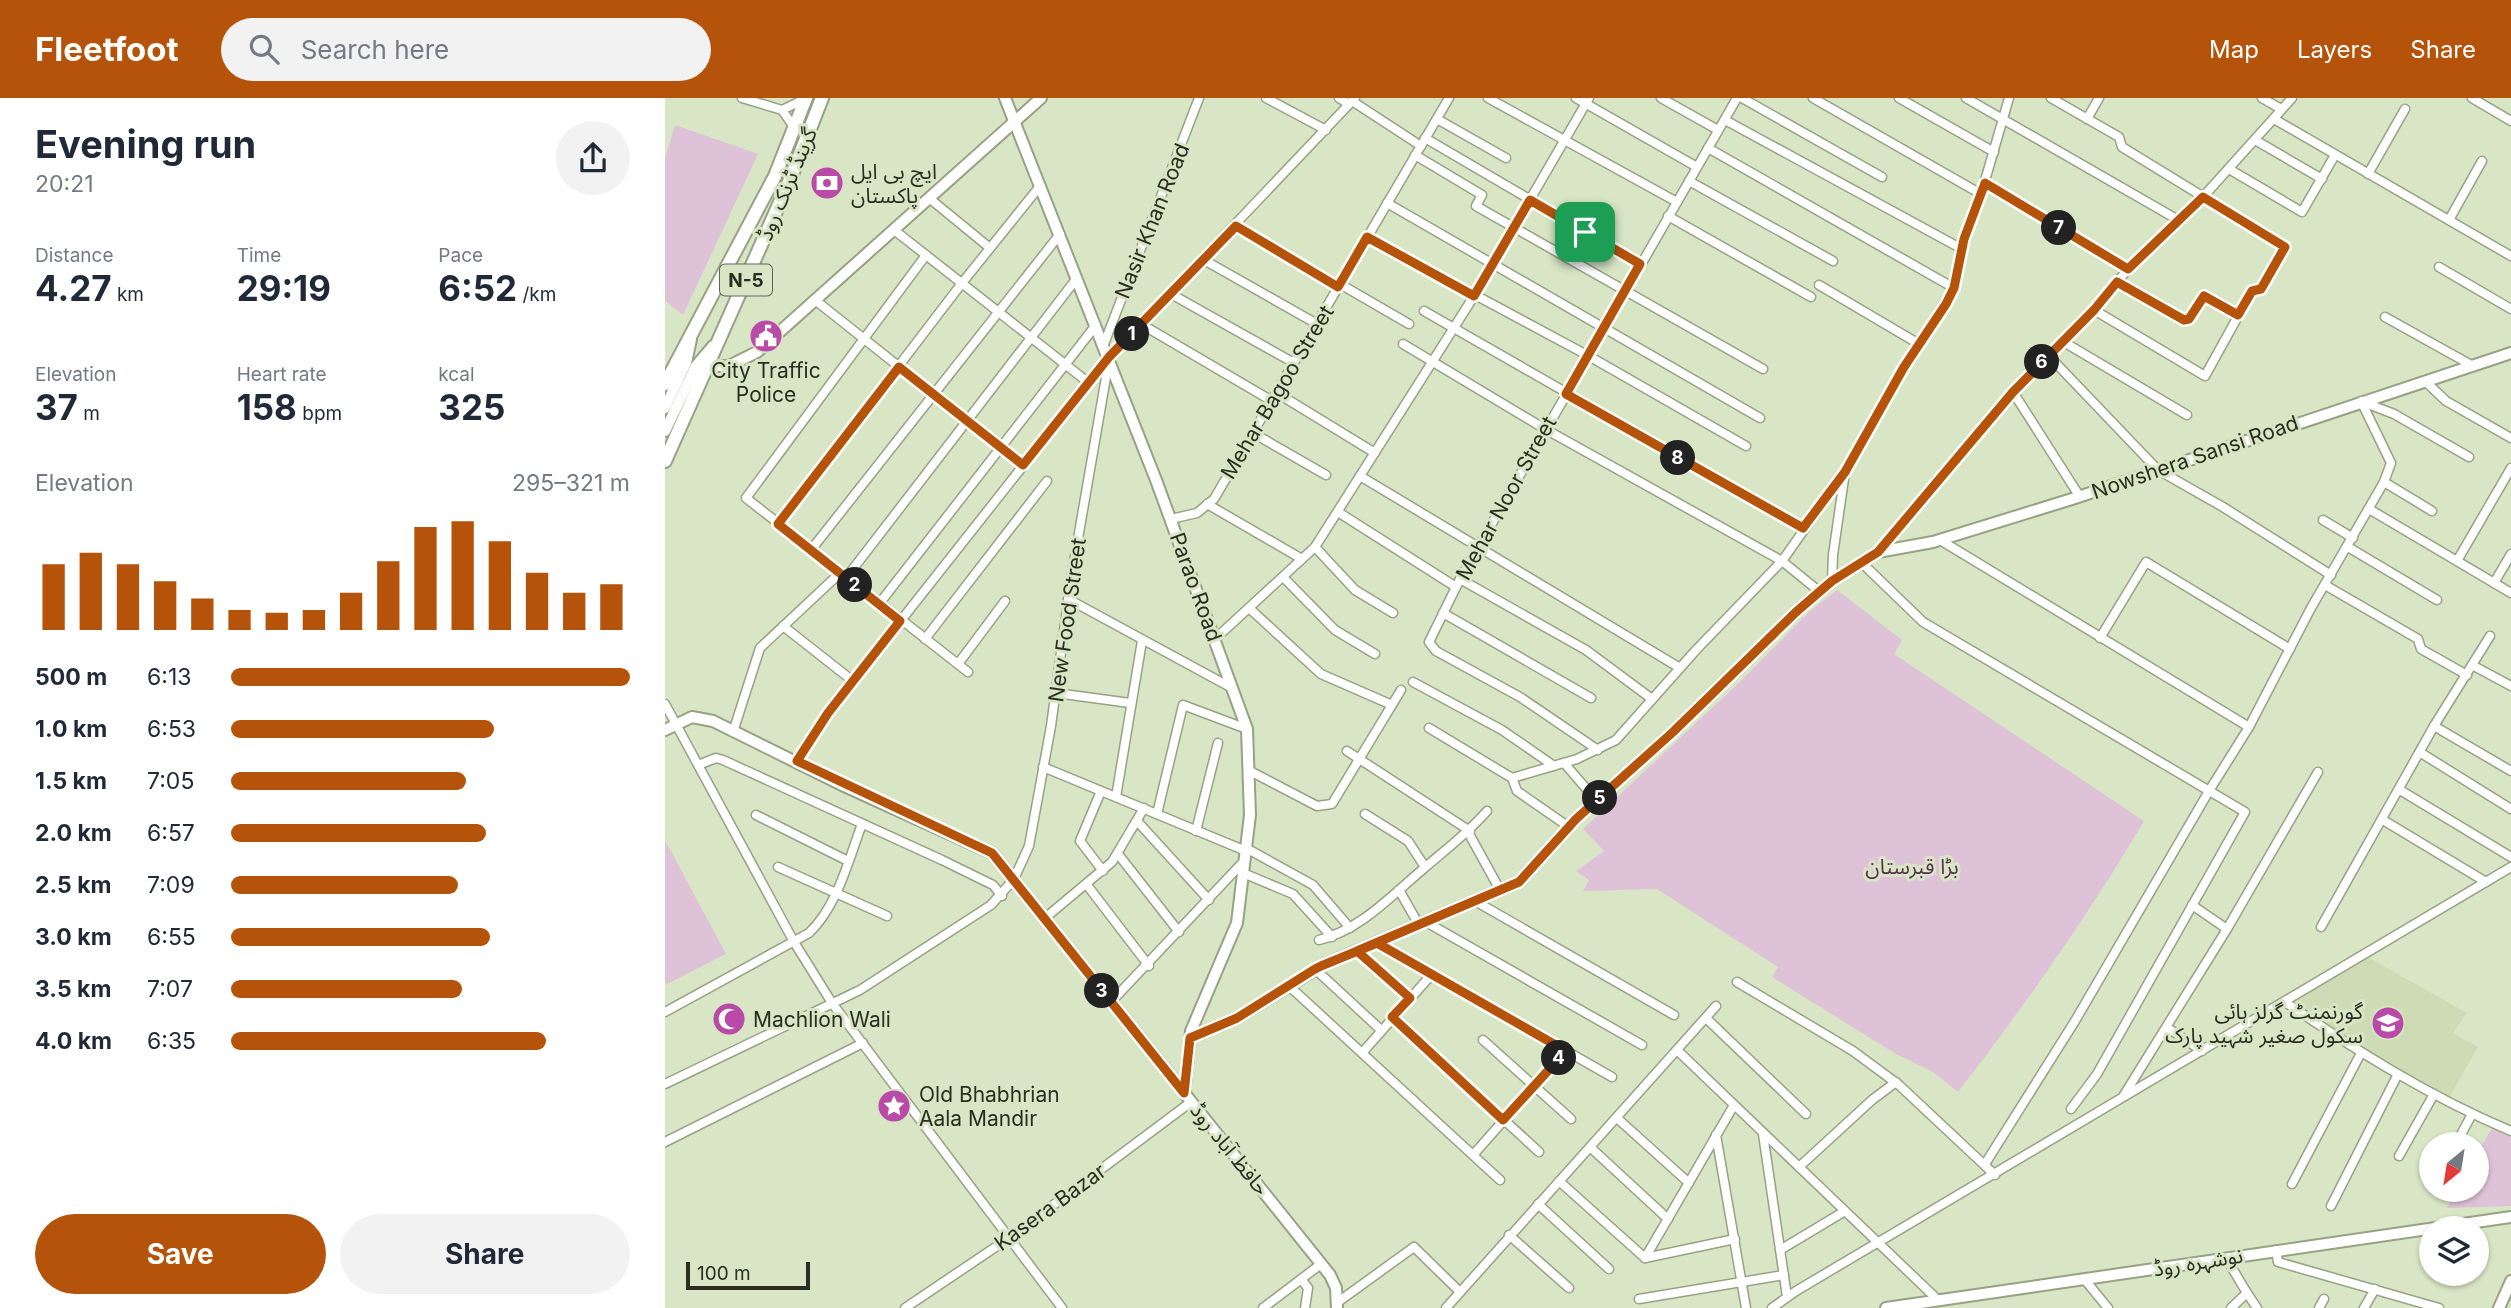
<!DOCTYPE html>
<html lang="en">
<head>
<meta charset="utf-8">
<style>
  :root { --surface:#fff; --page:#f2f2f3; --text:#1f2937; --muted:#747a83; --accent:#b45309 }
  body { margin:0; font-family:Inter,"Noto Sans Arabic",sans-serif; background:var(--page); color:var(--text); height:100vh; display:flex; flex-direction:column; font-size:26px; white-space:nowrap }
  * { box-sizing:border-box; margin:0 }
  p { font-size:23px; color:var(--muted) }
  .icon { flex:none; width:38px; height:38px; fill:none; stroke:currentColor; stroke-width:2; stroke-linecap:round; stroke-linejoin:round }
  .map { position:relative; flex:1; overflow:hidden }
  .panel { display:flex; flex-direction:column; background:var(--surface); width:665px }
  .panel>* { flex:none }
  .needle { width:46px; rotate:210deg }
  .fabs { position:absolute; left:1754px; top:1034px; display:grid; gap:14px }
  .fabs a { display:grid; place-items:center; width:70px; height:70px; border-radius:50%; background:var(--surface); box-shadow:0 2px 5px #0004; font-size:35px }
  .scale { position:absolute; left:21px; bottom:18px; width:124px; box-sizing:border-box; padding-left:7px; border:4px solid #292e21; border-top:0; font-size:19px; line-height:24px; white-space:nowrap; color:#292e21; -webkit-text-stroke:5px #d9e6c5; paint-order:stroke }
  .pin { position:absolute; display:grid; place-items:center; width:60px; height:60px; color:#fff; margin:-30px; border-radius:14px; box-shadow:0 4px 10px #0006 }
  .km { position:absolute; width:35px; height:35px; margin:-18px; border-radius:50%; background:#222; color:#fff; font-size:19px; line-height:35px; text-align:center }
  .round { display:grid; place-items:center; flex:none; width:74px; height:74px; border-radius:37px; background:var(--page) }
  .overview { display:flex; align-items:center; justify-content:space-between; height:119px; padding:0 35px }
  h1 { font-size:38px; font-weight:700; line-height:52px }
  .metrics { display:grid; grid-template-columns:repeat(3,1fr); gap:10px; height:119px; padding:7px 35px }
  .metrics div { display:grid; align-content:center }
  .metrics b { font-size:35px; font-weight:700 }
  .metrics small { font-size:19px; font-weight:400 }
  .metrics p { font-size:19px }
  .chart { height:196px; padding:14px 35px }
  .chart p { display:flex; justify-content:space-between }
  .chart svg { width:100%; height:126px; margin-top:7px; stroke:var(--accent); stroke-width:6 }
  .primary-button { display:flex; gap:14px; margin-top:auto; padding:14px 35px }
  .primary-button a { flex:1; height:80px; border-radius:42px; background:var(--accent); color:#fff; font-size:28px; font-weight:700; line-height:80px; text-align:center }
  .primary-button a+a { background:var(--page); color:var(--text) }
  ul { padding:0 35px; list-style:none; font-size:23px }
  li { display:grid; grid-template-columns:112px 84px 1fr; align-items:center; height:52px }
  li i { height:18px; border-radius:9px; background:var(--accent) }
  header { display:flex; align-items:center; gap:42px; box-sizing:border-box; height:98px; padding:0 35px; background:var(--accent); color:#fff }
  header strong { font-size:33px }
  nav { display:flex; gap:38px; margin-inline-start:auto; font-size:24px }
  .search { width:490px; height:63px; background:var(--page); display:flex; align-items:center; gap:18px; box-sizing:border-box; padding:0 24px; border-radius:38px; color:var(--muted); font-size:26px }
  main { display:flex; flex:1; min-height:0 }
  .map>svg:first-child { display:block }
</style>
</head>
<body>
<header>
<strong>Fleetfoot</strong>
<div class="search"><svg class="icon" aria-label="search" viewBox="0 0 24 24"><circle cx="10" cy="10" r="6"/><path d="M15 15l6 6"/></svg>Search here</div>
<nav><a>Map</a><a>Layers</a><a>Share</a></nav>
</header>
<main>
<section class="panel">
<div class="overview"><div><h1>Evening run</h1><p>20:21</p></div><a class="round"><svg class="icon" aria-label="share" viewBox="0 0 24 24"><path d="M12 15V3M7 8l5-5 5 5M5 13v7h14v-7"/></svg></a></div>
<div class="metrics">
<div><p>Distance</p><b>4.27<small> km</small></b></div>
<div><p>Time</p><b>29:19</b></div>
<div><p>Pace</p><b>6:52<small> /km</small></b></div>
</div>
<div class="metrics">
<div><p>Elevation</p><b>37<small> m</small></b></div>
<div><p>Heart rate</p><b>158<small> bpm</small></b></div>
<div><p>kcal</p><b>325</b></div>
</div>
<div class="chart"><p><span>Elevation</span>295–321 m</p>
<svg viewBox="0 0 160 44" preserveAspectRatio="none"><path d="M5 44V21M15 44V17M25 44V21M35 44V27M45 44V33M55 44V37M65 44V38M75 44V37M85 44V31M95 44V20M105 44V8M115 44V6M125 44V13M135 44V24M145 44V31M155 44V28"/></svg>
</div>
<ul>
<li><b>500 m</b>6:13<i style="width:100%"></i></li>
<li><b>1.0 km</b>6:53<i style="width:66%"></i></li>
<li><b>1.5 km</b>7:05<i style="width:59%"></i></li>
<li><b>2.0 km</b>6:57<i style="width:64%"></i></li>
<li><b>2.5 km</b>7:09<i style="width:57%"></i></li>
<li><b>3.0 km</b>6:55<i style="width:65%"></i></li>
<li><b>3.5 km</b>7:07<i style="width:58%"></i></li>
<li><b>4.0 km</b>6:35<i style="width:79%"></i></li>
</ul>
<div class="primary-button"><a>Save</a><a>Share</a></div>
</section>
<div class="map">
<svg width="1846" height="1210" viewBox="0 0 1846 1210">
  <rect width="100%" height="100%" fill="#d9e6c5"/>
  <!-- built -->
  <path fill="#cddcb4" d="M1699 857 1802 915 1788 935 1813 949 1782 1003 1620 904Z"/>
  <!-- green -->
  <g fill="#dec2d7">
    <path d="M10 27 93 56 18 217 0 203V61Z"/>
    <path d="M1172 492 1237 542 1229 556 1479 723C1423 818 1360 907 1293 994L1268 974 1231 956 1107 879 1113 869 992 791 918 793 924 782 911 773 939 753 918 731 1081 578 1144 514Z"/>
    <path d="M0 742 61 856 0 887Z"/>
    <path d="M1827 1030 1846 1037V1108L1782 1110 1792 1092H1811V1058Z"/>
  </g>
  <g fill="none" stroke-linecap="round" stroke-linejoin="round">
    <defs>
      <g id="minor">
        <path d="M77 0 117 12 129 29"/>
        <path d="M601 0 661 32"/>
        <path d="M674 0 684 6"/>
        <path d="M823 0 1012 104"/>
        <path d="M911 0 1032 69"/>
        <path d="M996 0 1053 32"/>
        <path d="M1077 0 1217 79"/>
        <path d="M1148 0 1316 96"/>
        <path d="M1234 0 1329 54"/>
        <path d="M1301 0 1515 123"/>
        <path d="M1386 0 1454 39 1457 49 1620 149 1596 191 1587 193 1540 278 1429 212"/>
        <path d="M1597 0 1616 11"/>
        <path d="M1807 0 1846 23"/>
        <path d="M687 3 756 48"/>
        <path d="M117 12 140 1"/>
        <path d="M772 21 841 60"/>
        <path d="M1422 21 1434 0"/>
        <path d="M1609 21 1846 158"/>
        <path d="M1060 22 1297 151"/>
        <path d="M760 40 975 166"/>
        <path d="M1590 42 1657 81"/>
        <path d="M1043 50 1289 190"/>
        <path d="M750 57 817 97 811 108 1098 271"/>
        <path d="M1564 71 1637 114 1670 57"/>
        <path d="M1703 76 1740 11"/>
        <path d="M1024 83 1168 163"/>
        <path d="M1320 85 1463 171"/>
        <path d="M264 100 325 150"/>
        <path d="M722 105 1095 320"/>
        <path d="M1003 118 1146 199"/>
        <path d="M1784 122 1817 63"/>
        <path d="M571 128 673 189"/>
        <path d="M229 132 424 285"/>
        <path d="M702 139 922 257 1081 348"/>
        <path d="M261 157 81 400 303 574"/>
        <path d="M539 162 652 226"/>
        <path d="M1774 169 1846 211"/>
        <path d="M1452 184 1519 222 1524 221 1539 198 1573 217"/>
        <path d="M675 186 744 226"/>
        <path d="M1154 187 1254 246"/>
        <path d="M506 196 629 265"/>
        <path d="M150 202 358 367"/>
        <path d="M759 213 1138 430"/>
        <path d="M1720 219 1808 268"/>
        <path d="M476 226 607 303"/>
        <path d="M1397 243 1522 317"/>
        <path d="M439 246 534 0"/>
        <path d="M738 246 880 331 1117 463 1155 494"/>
        <path d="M1383 257 1493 372 1558 409 1666 477"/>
        <path d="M1760 283 1781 303 1846 340"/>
        <path d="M1348 294 1415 399"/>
        <path d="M612 295 710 355"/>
        <path d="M1698 304 1729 316 1804 359"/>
        <path d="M588 335 661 377"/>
        <path d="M695 378 1015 570"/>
        <path d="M1719 384 1767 413"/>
        <path d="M542 406 637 461"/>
        <path d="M1704 411 1846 495"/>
        <path d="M673 414 791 489"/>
        <path d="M506 421 532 415 549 401 784 0"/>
        <path d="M1658 422 1688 440"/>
        <path d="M113 426 297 185 375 88"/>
        <path d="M1275 442 1584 629"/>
        <path d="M650 449 690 492 728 515"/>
        <path d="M1683 449 1772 502"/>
        <path d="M146 452 395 136"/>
        <path d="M1213 454 1348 294 1429 212 1463 171 1538 99 1627 0"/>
        <path d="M1792 463 1846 370"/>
        <path d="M1197 465 1258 524 1580 714 1432 976 1406 1011"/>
        <path d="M618 479 670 532 710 556"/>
        <path d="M181 480 412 180"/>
        <path d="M795 481 921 552 987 601"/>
        <path d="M1167 483 1168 457 1180 374 1239 269 1289 190 1299 141 1317 93 1344 0"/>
        <path d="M1829 485 1846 456"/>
        <path d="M1660 487 1753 541 1756 551 1802 577"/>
        <path d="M403 501 567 590"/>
        <path d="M214 506 431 227"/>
        <path d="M584 510 656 576 727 607"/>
        <path d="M778 515 926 600"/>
        <path d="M118 528 188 583"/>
        <path d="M1435 540 1481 464 1625 551"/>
        <path d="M260 541 382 383"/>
        <path d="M550 541 650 449 809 198 924 0"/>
        <path d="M293 566 340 503"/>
        <path d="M1807 567 1846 588"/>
        <path d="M748 584 837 632 889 668"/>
        <path d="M391 595 465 605"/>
        <path d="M0 606 129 844 167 905 397 1210"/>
        <path d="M1769 628 1846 673"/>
        <path d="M764 630 847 680 912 661 951 642 1031 552 1117 463 1180 374"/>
        <path d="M68 634 95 550 175 475"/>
        <path d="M933 652 855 599 771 553 764 544 795 481 1072 0"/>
        <path d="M682 653 805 733"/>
        <path d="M1756 655 1846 711"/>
        <path d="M132 663 170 606 444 259 690 0"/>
        <path d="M899 665 932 703"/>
        <path d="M33 667 51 660 58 662 277 762 328 787 337 798"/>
        <path d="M378 669 581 753"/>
        <path d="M583 672 652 708 667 706 736 592"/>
        <path d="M847 680 852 693 904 729"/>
        <path d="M1735 692 1846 759"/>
        <path d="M436 693 415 743 438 773"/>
        <path d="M451 699 477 543"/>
        <path d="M492 716 518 607 582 631"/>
        <path d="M700 716 743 743 760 769"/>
        <path d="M91 717 183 763"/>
        <path d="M1718 722 1821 784"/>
        <path d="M472 723 544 802"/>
        <path d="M531 733 553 645"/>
        <path d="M803 734 835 792"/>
        <path d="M581 750 648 787 685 830"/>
        <path d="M453 756 514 834"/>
        <path d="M113 769 222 818"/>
        <path d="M578 775 628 796 667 839"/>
        <path d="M422 787 484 868"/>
        <path d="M734 792 754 827"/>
        <path d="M810 803 1009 917"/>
        <path d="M1527 807 1562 831"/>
        <path d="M380 820 447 764 479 710"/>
        <path d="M761 824 977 947"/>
        <path d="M1656 829 1769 628 1825 538"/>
        <path d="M654 842C695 832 726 798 757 772 780 752 802 736 822 713"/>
        <path d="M712 845 947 979"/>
        <path d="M692 853 745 900"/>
        <path d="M650 871 716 932"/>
        <path d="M1072 884 1188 953 1234 987 1330 1077"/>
        <path d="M623 887 835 1082"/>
        <path d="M446 904 580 762"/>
        <path d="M1620 904C1692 953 1765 999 1846 1033"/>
        <path d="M0 914 144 835C173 807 183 763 197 726"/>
        <path d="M727 919 874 1054"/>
        <path d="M1041 920 1141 1016"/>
        <path d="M1503 930 1537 953"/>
        <path d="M818 942 906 1021"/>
        <path d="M1013 953 1274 1203"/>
        <path d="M697 955 767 876"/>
        <path d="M0 986 195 892 326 807 349 781 364 748 386 628 406 481 444 262"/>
        <path d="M1459 997 1562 831 1653 674"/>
        <path d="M1069 1007 980 1160 1070 1141"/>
        <path d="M952 1020 1024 1085"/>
        <path d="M1098 1036 1122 1199"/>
        <path d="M1051 1037 1081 1210"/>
        <path d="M0 1044 198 945"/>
        <path d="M1791 1046 1807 1016"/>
        <path d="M925 1049 1003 1121"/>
        <path d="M808 1057 901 952"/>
        <path d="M1734 1058 1769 996"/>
        <path d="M1320 1066 1410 923 1544 693 1584 629 1646 510 1719 384 1726 365 1696 303"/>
        <path d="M1134 1069 1207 1002 1231 984"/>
        <path d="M894 1083 980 1160"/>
        <path d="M1627 1086 1696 955"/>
        <path d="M873 1106 944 1171"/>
        <path d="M1666 1108 1733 976"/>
        <path d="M844 1137 904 1190"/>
        <path d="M1115 1152 1180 1113"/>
        <path d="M1611 1152 1613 1164 1774 1210"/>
        <path d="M1561 1160 1582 1195 1566 1210"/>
        <path d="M636 1181 643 1190 640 1210"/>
        <path d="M1420 1182 1443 1210"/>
        <path d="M1582 1195 1592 1210"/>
        <path d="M974 1201 1119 1177"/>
        <path d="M673 1204 749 1149 795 1194"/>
        <path d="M240 1210 344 1140 526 1004"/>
        <path d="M598 1210 656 1166"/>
        <path d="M781 1210 1051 908"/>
        <path d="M1107 1210 1131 1193 1846 769"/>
        <path d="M1654 1210 1659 1201"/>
        <path d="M1699 1210 1710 1191"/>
      </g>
      <g id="major">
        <path d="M340 0 491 382 582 631 585 717 572 825 526 933 519 995"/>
        <path d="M42 268H64L92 254 376 0"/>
        <path d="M0 310 21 265 26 241"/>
        <path d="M0 333 31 268 48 248"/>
        <path d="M0 632 27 619 48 623 177 687 327 755 665 1177 671 1190 672 1210"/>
        <path d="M525 940 572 920 656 868 854 784 911 721 1008 634 1131 514 1167 483 1213 454 1268 444 1407 401 1846 255"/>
        <path d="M1221 1210 1846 1119"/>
        <path d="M1834 1210 1846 1183"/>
      </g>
      <g id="highway">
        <path d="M0 286 110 78 141 0"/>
        <path d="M0 363 124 84 157 0"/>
      </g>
    </defs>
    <!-- minor casing -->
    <use href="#minor" stroke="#96a283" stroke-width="11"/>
    <!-- major casing -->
    <use href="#major" stroke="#96a283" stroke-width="14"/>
    <!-- highway casing -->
    <use href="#highway" stroke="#96a283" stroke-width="16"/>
    <!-- minor -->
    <use href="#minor" stroke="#fff" stroke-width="8"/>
    <!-- major -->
    <use href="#major" stroke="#fff" stroke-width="10"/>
    <!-- highway -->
    <use href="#highway" stroke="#fff" stroke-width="12"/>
  </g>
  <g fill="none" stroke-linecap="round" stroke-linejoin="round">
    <defs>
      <path id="route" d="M920 134 865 102 809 198 702 139 673 189 571 128 444 259 358 367 234 269 113 426 235 523 163 615 132 663 327 755 519 995 525 940 572 920 650 871 656 868 712 845 901 953 838 1022 727 919 745 900 692 853 854 784 911 721 1008 634 1131 514 1167 483 1213 454 1348 294 1429 212 1452 184 1519 222 1524 221 1539 198 1573 217 1587 193 1596 191 1620 149 1538 99 1463 171 1320 85 1299 141 1289 190 1281 206 1239 269 1180 374 1138 430 901 296 975 166 920 134"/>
    </defs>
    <!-- route casing -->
    <use href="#route" stroke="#fff" stroke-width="14"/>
    <!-- route -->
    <use href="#route" stroke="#b45309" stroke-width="9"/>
  </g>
  <!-- icons -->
  <defs>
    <symbol id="bank-disc" viewBox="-11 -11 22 22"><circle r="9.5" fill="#b94aa7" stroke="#d9e6c5"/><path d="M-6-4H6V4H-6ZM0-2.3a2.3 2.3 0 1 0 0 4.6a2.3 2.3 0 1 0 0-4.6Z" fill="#fff"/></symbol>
    <symbol id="civic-disc" viewBox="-11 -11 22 22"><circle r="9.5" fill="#b94aa7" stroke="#d9e6c5"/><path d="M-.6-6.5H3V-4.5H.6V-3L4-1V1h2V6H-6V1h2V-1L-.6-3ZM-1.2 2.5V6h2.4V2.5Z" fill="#fff"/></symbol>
    <symbol id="mosque-disc" viewBox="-11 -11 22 22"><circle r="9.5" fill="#b94aa7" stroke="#d9e6c5"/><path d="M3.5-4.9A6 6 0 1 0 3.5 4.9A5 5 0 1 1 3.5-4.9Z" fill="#fff"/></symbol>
    <symbol id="university-disc" viewBox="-11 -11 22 22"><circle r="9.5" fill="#b94aa7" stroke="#d9e6c5"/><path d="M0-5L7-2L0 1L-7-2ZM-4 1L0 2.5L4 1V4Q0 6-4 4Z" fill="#fff"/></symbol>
    <symbol id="sight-disc" viewBox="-11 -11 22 22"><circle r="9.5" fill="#b94aa7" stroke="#d9e6c5"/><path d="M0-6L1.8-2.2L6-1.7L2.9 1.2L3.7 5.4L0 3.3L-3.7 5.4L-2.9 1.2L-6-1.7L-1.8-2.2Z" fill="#fff"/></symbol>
  </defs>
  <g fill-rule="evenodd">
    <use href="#bank-disc" x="143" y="66" width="38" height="38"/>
    <use href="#civic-disc" x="82" y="219" width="38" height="38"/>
    <use href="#mosque-disc" x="45" y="902" width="38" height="38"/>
    <use href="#university-disc" x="1704" y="906" width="38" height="38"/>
    <use href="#sight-disc" x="210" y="989" width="38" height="38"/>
  </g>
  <g text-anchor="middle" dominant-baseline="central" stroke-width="6" stroke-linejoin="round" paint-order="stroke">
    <!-- shield labels -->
    <rect fill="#d9e6c5" stroke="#5e6552" stroke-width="2" x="55" y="166.5" width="52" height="31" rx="5"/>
    <g font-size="19" font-weight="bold" fill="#292e21">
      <text x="81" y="182">N-5</text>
    </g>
    <!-- poi labels -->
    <g font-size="21" fill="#292e21" stroke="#d9e6c5" text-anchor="start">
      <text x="186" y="73">ایچ بی ایل<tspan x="186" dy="24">پاکستان</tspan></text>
      <text x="101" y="272" text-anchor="middle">City Traffic<tspan x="101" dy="24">Police</tspan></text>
      <text x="1698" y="913" text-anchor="end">گورنمنٹ گرلز ہائی<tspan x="1698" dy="24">سکول صغیر شہید پارک</tspan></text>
      <text x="88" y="921">Machlion Wali</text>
      <text x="254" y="996">Old Bhabhrian<tspan x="254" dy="24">Aala Mandir</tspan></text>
    </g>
    <!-- street labels -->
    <g font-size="21" fill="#292e21" stroke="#d9e6c5">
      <text transform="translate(122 86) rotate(-67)">گرینڈ ٹرنک روڈ</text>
      <text transform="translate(487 123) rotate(-68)">Nasir Khan Road</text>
      <text transform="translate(612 294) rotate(-59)">Mehar Bagoo Street</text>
      <text transform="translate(1530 359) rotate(-19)">Nowshera Sansi Road</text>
      <text transform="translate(841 400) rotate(-61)">Mehar Noor Street</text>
      <text transform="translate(531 489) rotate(70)">Parao Road</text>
      <text transform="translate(402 522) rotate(-82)">New Food Street</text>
      <text transform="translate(565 1051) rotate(51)">حافظ آباد روڈ</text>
      <text transform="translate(385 1109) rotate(-36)">Kasera Bazar</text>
      <text transform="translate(1533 1164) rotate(-9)">نوشہرہ روڈ</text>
    </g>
    <!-- park labels -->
    <g font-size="21" fill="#583151" stroke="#d9e6c5">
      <text x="1247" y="768">بڑا قبرستان</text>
    </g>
  </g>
</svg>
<div class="fabs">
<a><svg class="needle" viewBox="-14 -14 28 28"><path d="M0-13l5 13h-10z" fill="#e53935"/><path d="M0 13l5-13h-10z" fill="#747a83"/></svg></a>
<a><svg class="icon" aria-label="layers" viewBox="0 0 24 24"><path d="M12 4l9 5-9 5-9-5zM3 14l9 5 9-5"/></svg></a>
</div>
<div class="scale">100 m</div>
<div class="pin" style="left:920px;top:134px;background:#1e9e55"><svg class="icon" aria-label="arrive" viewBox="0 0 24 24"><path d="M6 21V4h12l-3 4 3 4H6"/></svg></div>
<b class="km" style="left:467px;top:236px">1</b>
<b class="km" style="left:190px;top:487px">2</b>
<b class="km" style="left:437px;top:893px">3</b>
<b class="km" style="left:894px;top:960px">4</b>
<b class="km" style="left:935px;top:700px">5</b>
<b class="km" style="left:1377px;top:264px">6</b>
<b class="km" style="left:1394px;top:130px">7</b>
<b class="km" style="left:1013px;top:360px">8</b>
</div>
</main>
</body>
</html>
